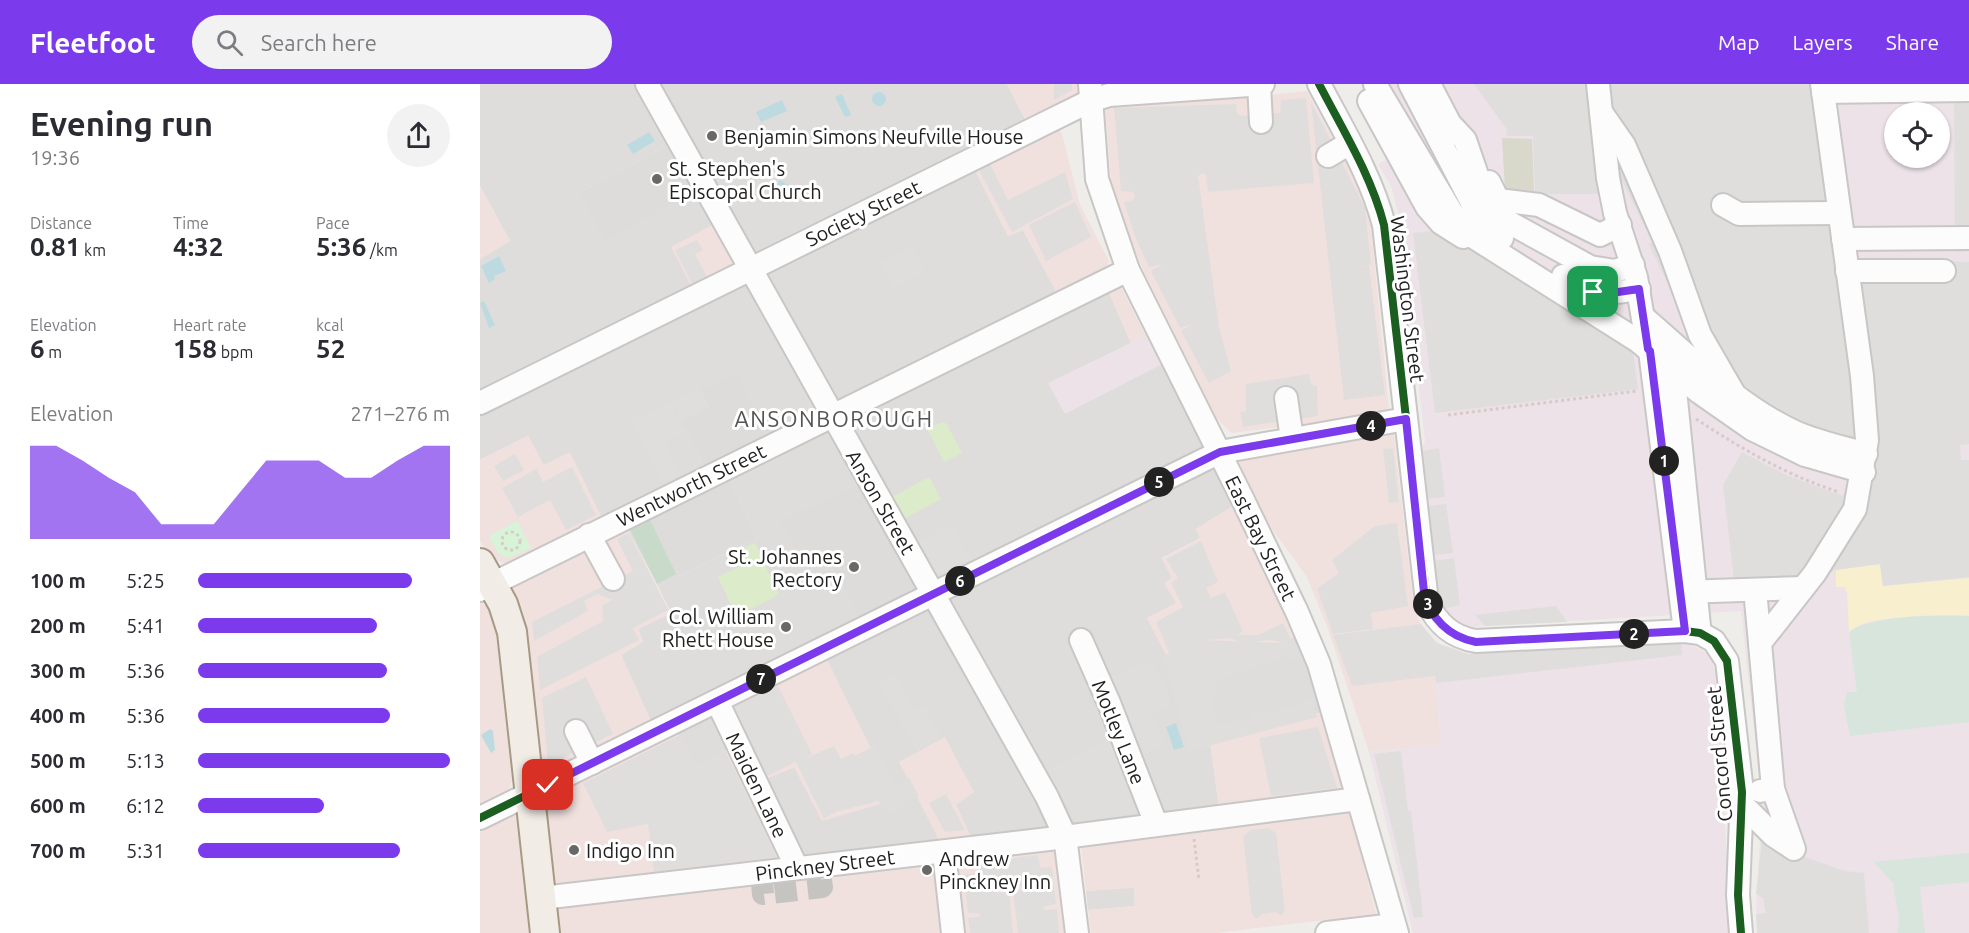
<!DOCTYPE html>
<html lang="en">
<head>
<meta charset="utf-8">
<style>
  :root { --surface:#fff; --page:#f2f2f3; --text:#2b2b33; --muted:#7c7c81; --accent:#7c3aed }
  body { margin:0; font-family:Ubuntu,sans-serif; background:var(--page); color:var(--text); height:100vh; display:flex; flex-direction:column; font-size:22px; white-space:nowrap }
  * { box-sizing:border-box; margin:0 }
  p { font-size:20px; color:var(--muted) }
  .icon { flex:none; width:33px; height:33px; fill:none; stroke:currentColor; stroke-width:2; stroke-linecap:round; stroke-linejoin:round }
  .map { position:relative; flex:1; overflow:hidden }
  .panel { display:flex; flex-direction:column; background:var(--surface); width:480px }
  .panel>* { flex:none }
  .buttons { position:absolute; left:1404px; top:18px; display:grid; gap:12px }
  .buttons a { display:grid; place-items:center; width:66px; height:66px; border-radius:50%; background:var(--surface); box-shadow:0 2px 4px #0004; font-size:30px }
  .pin { position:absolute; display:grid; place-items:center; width:51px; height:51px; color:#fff; margin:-26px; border-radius:12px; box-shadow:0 3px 9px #0006 }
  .km { position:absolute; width:30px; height:30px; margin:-15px; border-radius:50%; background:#222; color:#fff; font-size:16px; line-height:30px; text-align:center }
  .round { display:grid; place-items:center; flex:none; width:63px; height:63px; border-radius:32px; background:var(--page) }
  .overview { display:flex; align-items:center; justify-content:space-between; height:102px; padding:0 30px }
  h1 { font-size:33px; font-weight:600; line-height:45px }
  .metrics { display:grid; grid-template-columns:repeat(3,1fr); gap:9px; height:102px; padding:6px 30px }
  .metrics div { display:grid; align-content:center }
  .metrics b { font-size:26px; font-weight:600 }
  .metrics small { font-size:16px; font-weight:400 }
  .metrics p { font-size:16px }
  .chart { height:168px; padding:12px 30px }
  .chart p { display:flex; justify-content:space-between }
  .chart svg { width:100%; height:108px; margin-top:6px; fill:var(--accent); opacity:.7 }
  ul { padding:0 30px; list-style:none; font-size:20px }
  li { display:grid; grid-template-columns:96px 72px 1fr; align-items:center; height:45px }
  li i { height:15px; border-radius:8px; background:var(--accent) }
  header { display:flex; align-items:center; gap:36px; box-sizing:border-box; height:84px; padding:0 30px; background:var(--accent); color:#fff }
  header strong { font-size:28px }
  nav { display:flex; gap:33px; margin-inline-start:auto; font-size:21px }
  .search { width:420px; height:54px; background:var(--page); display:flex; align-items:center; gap:15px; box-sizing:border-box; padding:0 21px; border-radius:33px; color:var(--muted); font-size:22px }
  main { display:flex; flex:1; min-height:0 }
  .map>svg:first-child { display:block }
</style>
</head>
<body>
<header>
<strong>Fleetfoot</strong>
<div class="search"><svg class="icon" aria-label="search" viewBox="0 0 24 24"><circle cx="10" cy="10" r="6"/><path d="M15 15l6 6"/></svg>Search here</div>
<nav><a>Map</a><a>Layers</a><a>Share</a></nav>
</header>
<main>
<section class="panel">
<div class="overview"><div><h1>Evening run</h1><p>19:36</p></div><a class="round"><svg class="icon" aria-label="share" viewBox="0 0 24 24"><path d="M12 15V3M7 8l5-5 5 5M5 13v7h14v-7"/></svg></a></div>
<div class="metrics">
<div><p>Distance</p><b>0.81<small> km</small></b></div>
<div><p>Time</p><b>4:32</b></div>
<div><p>Pace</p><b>5:36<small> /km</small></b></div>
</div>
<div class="metrics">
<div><p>Elevation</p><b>6<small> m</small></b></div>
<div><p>Heart rate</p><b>158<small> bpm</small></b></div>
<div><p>kcal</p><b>52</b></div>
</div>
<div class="chart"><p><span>Elevation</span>271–276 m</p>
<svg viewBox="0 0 160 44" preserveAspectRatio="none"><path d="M0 44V6L10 6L20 12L30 19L40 25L50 38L60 38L70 38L80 25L90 12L100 12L110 12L120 19L130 19L140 12L150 6L160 6V44z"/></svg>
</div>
<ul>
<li><b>100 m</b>5:25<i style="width:85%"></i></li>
<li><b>200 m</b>5:41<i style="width:71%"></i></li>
<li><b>300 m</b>5:36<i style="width:75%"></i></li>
<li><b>400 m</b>5:36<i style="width:76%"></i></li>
<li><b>500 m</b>5:13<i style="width:100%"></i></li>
<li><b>600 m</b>6:12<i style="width:50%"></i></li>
<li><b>700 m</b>5:31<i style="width:80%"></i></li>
</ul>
</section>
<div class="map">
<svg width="1489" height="849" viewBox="0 0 1489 849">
  <rect width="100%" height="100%" fill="#efede9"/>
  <!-- residential -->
  <g fill="#dedddb">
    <path d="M0 0H162L194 58 101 108 219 104 238 138 213 206 0 311V175L30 157 0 102Z"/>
    <path d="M176 0H527L546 37 275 172Z"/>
    <path d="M493 82 528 152 543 146 578 211 359 318 353 317 281 190Z"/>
    <path d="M266 199 337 321 336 328 288 353 194 322 225 384 122 434 64 382 48 352 0 376V330Z"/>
    <path d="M627 204 651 259 569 299 585 329 682 280 723 356 721 369 460 496 455 495 364 341 367 332Z"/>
    <path d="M350 345 382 398 301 436 328 461 344 468 380 536 171 637 141 571 163 558 158 545 191 529 178 502 277 454 248 391Z"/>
    <path d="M734 385 753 422 716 445 720 454 682 474 692 494 685 500 697 519 668 534 706 560 721 556 817 552 842 628 730 658 739 723 591 741 466 515 726 386Z"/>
    <path d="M449 523 564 720 569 745 492 756 476 721 464 653 461 760 324 775 281 697 314 683 400 720 373 673 390 664 345 572Z"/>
    <path d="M235 628 252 663 214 683 195 645Z"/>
    <path d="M654 803 655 822 608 826 606 807Z"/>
  </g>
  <!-- commercial -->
  <g fill="#f0e1df">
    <path d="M527 0H598V9L592 15 546 37Z"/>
    <path d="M827 7 881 107 890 132 909 325 904 330 752 349 737 335 664 188 645 142 631 97 625 22 635 17 788 11Z"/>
    <path d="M578 44 582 50 600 121 629 177 626 188 578 211 543 146 528 152 493 82Z"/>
    <path d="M0 102 30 157 0 175Z"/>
    <path d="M238 138 255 170 256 185 213 206 191 163Z"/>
    <path d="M636 202 642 205 666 252 651 259 627 204Z"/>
    <path d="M896 348 913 349 914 352 934 524 943 545 952 555 961 660 889 668 848 545 827 493 784 434 758 376 887 353Z"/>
    <path d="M48 352 64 381 90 368 122 434 30 479H22L8 470 0 456V376Z"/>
    <path d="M753 422 817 552 801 559 721 556 686 571 667 534 696 519 684 499 692 494 682 475 720 454 716 445Z"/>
    <path d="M146 442 191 529 158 545 163 558 141 571 171 637 63 687 60 684 44 531 30 505 31 500Z"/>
    <path d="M0 517 12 527 16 540 32 697 28 707 0 721Z"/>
    <path d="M345 572 391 664 373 673 400 720 342 737 314 683 281 697 248 626 251 617Z"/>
    <path d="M842 628 864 697 861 704 857 708 739 723 730 658Z"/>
    <path d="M195 645 214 683 252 663 302 778 77 802 72 798 63 716 65 711Z"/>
    <path d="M465 653 494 708 476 721 492 756 461 760 419 678Z"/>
    <path d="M869 723 896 830 736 849H611L608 826 655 822 654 804 606 807 601 761Z"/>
    <path d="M35 728 50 849H0V743Z"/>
    <path d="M574 765 576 766 587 849H484L477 777Z"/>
    <path d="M450 779 455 784 461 849H79L77 826 81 822Z"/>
  </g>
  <!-- industrial -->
  <g fill="#ece2e8" fill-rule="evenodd">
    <path d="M901 0H1489V849H1278L1276 822 1280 755 1287 734 1283 726 1261 527 991 543 969 533 959 519 942 364 945 357 920 136 911 102 898 80 938 60ZM1414 28H1460V74H1414Z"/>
    <path d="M666 252 682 280 585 330 568 299Z"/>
    <path d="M952 555 966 564 990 570 1201 559 1211 560 1226 569 1232 576 1237 596 1251 849H933L889 668 961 660Z"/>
  </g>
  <!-- religious -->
  <g fill="#dddcdb">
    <path d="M194 58 219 104 125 157 101 108Z"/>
    <path d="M256 290 288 353 225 384 193 321Z"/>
    <path d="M248 391 277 454 178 502 146 442Z"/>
    <path d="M382 398 440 506 380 536 344 468 335 472 328 461 317 466 300 436Z"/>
  </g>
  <!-- construction -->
  <path fill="#d8d8cb" d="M1022 54 1052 55 1054 107 1025 106Z"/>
  <!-- grass -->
  <g fill="#dcebc9">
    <path d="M460 339H466L482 369 464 378 447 345Z"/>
    <path d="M449 393 461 415 424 435 412 413Z"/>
    <path d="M275 459 298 509 293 514 256 532 238 493 261 482 255 468Z"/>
  </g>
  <!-- wetland -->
  <g fill="#d7e5dd">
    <path d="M1458 530 1489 532V638L1370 652 1364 621 1367 608H1377L1369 549C1378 536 1441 531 1458 530Z"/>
    <path d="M1489 769V798L1440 803 1445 849H1417L1419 836 1413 799 1394 778Z"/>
  </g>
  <!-- sand -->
  <path fill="#f7efce" d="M1400 480 1403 502 1489 494V532C1467 531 1381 530 1369 549L1367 509 1365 503H1356V485Z"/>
  <!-- cemetery -->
  <path fill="#c8dac9" d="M170 436 196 490 177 500 150 445Z"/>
  <!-- park -->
  <path fill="#d8f4d8" d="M37 437 51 464 28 474 18 469 9 452Z"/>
  <!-- parking -->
  <g fill="#dfdedd">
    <path d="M574 0H592V6L574 16Z"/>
    <path d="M994 0H1108L1124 110H1055L1053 52H1027L1026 44Z"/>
    <path d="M1122 0H1350L1374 174 1489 178V360L1480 361 1481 376H1489V493L1403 502 1400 480 1335 489 1323 503 1255 505 1243 401 1262 368 1306 391 1363 412 1369 395 1333 345 1295 327 1258 300 1217 254 1181 186 1169 160 1172 158 1140 92 1133 71Z"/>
    <path d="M1474 0H1489V167L1475 168Z"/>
    <path d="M826 14 834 99 728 108 726 91 722 89 718 92 739 243 751 287 729 299 701 247 712 240 700 244 671 187 683 180 669 183 656 155 644 118 653 116 655 111 653 108 641 107 634 24 756 20 757 29 761 32 800 29 801 16Z"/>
    <path d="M831 18 885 124 891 181 879 183 889 182 905 311 864 316Z"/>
    <path d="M510 80 528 116 585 88 593 115 532 148 499 86Z"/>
    <path d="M595 118 611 153 566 177 549 141Z"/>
    <path d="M961 146 1153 266 1158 305 955 329 933 149Z"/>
    <path d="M217 156 223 166 215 170 227 193 212 200 195 166Z"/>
    <path d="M432 163 445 189 414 205 400 179Z"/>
    <path d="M829 290 831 300 837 302 838 332 819 335 816 322 794 325 796 338 763 343 760 328 766 327V300Z"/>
    <path d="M219 302 230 324 202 338 191 317Z"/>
    <path d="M190 318 206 349 185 359 200 390 183 398 152 336Z"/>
    <path d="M913 364 919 418 909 419 903 365Z"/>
    <path d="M959 364 965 413 947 415 943 367Z"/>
    <path d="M35 370 44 386 23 397 14 382Z"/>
    <path d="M92 383 116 431 86 446 70 416 38 433 22 404 56 385 63 398Z"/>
    <path d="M966 420 973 469 953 471 948 422Z"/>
    <path d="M917 439 928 522 891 529 893 545 853 550 837 505 859 489 852 476 895 442Z"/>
    <path d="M471 440 489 475 456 492 438 457Z"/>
    <path d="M149 449 188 526 153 544 159 556 60 606 57 573 123 537 122 522 132 516 118 510 104 517 108 527 54 557 52 538 153 487 137 455Z"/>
    <path d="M721 457 738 498 726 504 731 514 745 508 763 547 758 551H778L803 539 811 556 805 559 790 556 765 559 749 554 717 557 798 561 813 557 821 572 809 575 807 572 760 589 759 586 735 597 738 608 733 610 734 613 731 615 738 640 756 636 757 639 772 635 771 632 789 626 790 629 796 627V625L805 622 806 625 832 614 837 633 709 667 684 574 689 569 676 538 703 523 691 499 698 494 686 475Z"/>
    <path d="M974 474 980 521 963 525 959 518 954 477Z"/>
    <path d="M1076 522 1087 538 1005 542 995 531Z"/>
    <path d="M941 540 957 559 988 570 1201 560 1202 571 956 599 955 592 872 602 853 551Z"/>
    <path d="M670 578 682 592 692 621 672 628 685 662 656 674 626 595Z"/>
    <path d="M415 590 435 627 444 622 461 653 436 667 399 598Z"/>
    <path d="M106 593 133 650 68 681 62 614Z"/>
    <path d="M298 602 332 670 321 676 354 662 361 675 374 669 375 672 395 662 416 701 429 694 439 712 407 730 399 717 356 728 344 735 316 678 285 693 251 624Z"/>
    <path d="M838 643 857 704 791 712 779 654Z"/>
    <path d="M200 651 215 681 245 666 297 773 174 788 168 740 127 748 103 699Z"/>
    <path d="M634 652 666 729 595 738 565 687Z"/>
    <path d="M921 667 928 727H931L943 833 934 834 894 670Z"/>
    <path d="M466 710 485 746 465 748 449 719Z"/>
    <path d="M788 744 796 749 805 827 801 832 796 828 782 830 777 835 772 831 763 753 770 746Z"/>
    <path d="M1283 746 1316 770 1365 787 1384 789 1389 849H1277L1276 830 1286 829 1283 814 1276 810Z"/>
    <path d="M558 771 560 784 572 783 576 820 563 823 565 826 577 825 579 849H538L533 807 543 806 541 802 517 805 519 809 529 808 533 849H490L488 834 499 833 501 830 488 829 484 791 497 789 496 778 523 775 526 786 529 785 527 775Z"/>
  </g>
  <!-- water -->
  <g fill="#bddae1">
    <circle cx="399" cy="15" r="7"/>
    <path d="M362 10 371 31 365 33 355 13Z"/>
    <path d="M302 16 307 27 281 38 276 28Z"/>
    <path d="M169 48 175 57 153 70 147 61Z"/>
    <path d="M300 96 308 101 309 113H301L296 102Z"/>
    <path d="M19 172 26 187 14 192 15 195 9 199 1 182Z"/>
    <path d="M4 217 15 241 9 244 0 219Z"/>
    <path d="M696 639 704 663 694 666 686 643Z"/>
    <path d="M10 645 13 647 15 666 11 669 1 651Z"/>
  </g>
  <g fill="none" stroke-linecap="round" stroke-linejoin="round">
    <!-- minor-tunnel -->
    <path stroke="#c6c4c1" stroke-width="22" stroke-dasharray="22 11" stroke-linecap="butt" d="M281 789 283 810 342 803 339 782"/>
    <defs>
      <g id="minor">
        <path d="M167 0 567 713 585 752 597 849"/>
        <path d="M610 0 617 95 648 186 763 416 817 528 839 580 917 849"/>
        <path d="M779 0 781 38"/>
        <path d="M839 0C863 46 891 91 904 141L947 518C957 539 971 553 996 557L1205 547 1220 549 1234 557 1247 577 1262 708 1258 811 1261 849"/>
        <path d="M895 0 972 129 990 146 995 154 1158 257 1219 308 1272 345 1325 371 1384 388"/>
        <path d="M930 0 1001 136 1008 146 1022 154"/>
        <path d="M949 0 970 40 985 56 998 94 1014 121"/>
        <path d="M1118 0 1128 94 1135 129 1156 193 1168 265"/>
        <path d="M1343 8 1489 6"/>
        <path d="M889 17 947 123 961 139 983 153"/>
        <path d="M1121 28 1144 61 1190 167 1220 251 1253 308"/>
        <path d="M848 72 870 59"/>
        <path d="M1009 98 1018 116 1059 121 1120 151 1140 141"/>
        <path d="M997 111 1003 124 1110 183 1135 187 1153 181"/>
        <path d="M1243 121 1259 130 1359 129"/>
        <path d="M1363 155 1489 154"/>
        <path d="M1367 187H1464"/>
        <path d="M1083 192C1114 211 1124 211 1159 205"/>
        <path d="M1163 233C1210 273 1258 322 1315 348 1337 358 1362 363 1386 370"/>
        <path d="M1170 267 1205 547"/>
        <path d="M1193 286 1219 542"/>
        <path d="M806 314 812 355"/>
        <path d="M0 319 610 17 629 11 783 0"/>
        <path d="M109 451 133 495"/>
        <path d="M0 506 648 186"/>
        <path d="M1275 506 1280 559"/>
        <path d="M1202 508 1323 504"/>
        <path d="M601 556 629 619 676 740"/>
        <path d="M237 617 317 784"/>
        <path d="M96 647 112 679"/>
        <path d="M1293 705 1280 559 1335 489 1375 425 1387 356 1382 292 1342 0"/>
        <path d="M1262 720 1293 751 1314 765 1293 705 1280 707"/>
        <path d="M0 734 740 368 926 335"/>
        <path d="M464 768 473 849"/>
        <path d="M62 814 569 755 878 715"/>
        <path d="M847 849 914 841"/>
      </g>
      <path id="major" d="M0 479 23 520 32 548 65 849"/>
    </defs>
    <!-- minor casing -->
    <use href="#minor" stroke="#c8c7c5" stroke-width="26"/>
    <!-- major casing -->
    <use href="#major" stroke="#a69a85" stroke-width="32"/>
    <!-- path -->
    <g stroke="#d8cac8" stroke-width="3" stroke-dasharray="3 3" stroke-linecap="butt">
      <path d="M968 331 1157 307"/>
      <path d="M1216 335C1262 365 1306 391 1359 408"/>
      <circle cx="31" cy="457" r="9"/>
      <path d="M714 755 719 796"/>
    </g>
    <!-- minor -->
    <use href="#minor" stroke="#fdfcfc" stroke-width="22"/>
    <!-- major -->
    <use href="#major" stroke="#f2ece6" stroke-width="28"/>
    <defs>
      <g id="cycleway">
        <path d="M839 0C863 46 891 91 904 141L947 518C957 539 971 553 996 557L1205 547 1220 549 1234 557 1247 577 1262 708 1258 811 1261 849"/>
        <path d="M0 734 740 368 926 335"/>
      </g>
    </defs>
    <!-- cycleway casing -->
    <use href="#cycleway" stroke="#fff" stroke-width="11"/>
    <!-- cycleway -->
    <use href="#cycleway" stroke="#1b5e20" stroke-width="8"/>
  </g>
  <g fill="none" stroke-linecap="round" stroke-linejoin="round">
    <defs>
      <path id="route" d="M68 701 740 368 926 335 944 508C950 534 969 553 996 558L1205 547 1170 267 1168 265 1159 205 1131 209 1113 208"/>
    </defs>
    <!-- route casing -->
    <use href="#route" stroke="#fff" stroke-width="12"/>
    <!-- route -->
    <use href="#route" stroke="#7c3aed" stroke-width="8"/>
  </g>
  <!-- markers -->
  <g fill="#696867" stroke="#fff" stroke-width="2">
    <circle cx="232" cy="52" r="6"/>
    <circle cx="177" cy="95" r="6"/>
    <circle cx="374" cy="483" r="6"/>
    <circle cx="306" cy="543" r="6"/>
    <circle cx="94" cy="766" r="6"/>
    <circle cx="447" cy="786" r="6"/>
  </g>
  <g text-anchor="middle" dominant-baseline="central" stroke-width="6" stroke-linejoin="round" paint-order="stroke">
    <!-- poi labels -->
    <g font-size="20" fill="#212121" stroke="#fff" text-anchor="start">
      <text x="244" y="52">Benjamin Simons Neufville House</text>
      <text x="189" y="84">St. Stephen's<tspan x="189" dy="23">Episcopal Church</tspan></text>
      <text x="362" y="472" text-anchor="end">St. Johannes<tspan x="362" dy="23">Rectory</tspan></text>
      <text x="294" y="532" text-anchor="end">Col. William<tspan x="294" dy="23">Rhett House</tspan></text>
      <text x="106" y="766">Indigo Inn</text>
      <text x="459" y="774">Andrew<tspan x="459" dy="23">Pinckney Inn</tspan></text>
    </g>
    <!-- street labels -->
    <g font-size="20" fill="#212121" stroke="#fff">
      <text transform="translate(383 129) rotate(-26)">Society Street</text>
      <text transform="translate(928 215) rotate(83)">Washington Street</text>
      <text transform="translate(211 401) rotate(-26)">Wentworth Street</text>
      <text transform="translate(401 418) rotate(60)">Anson Street</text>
      <text transform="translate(781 454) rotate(64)">East Bay Street</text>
      <text transform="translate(639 648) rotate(68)">Motley Lane</text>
      <text transform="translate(1239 670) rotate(-95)">Concord Street</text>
      <text transform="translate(277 701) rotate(64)">Maiden Lane</text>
      <text transform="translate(345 781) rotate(-7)">Pinckney Street</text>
    </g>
    <!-- quarter labels -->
    <g font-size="22" letter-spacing="1.5" fill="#545454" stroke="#fff">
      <text x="354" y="334">ANSONBOROUGH</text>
    </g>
  </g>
</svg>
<div class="buttons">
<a><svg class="icon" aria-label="locate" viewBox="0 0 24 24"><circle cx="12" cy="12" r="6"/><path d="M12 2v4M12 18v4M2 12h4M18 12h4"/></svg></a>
</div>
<div class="pin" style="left:1113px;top:208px;background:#1e9e55"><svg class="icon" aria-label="arrive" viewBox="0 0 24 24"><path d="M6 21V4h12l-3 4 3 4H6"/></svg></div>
<div class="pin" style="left:68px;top:701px;background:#d93025"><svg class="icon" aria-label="check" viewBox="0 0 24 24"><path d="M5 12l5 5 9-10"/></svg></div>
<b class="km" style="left:1184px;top:377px">1</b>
<b class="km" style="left:1154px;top:550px">2</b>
<b class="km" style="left:948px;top:520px">3</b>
<b class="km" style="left:891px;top:342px">4</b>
<b class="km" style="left:679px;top:398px">5</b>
<b class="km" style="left:480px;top:497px">6</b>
<b class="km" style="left:281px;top:595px">7</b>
</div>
</main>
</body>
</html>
